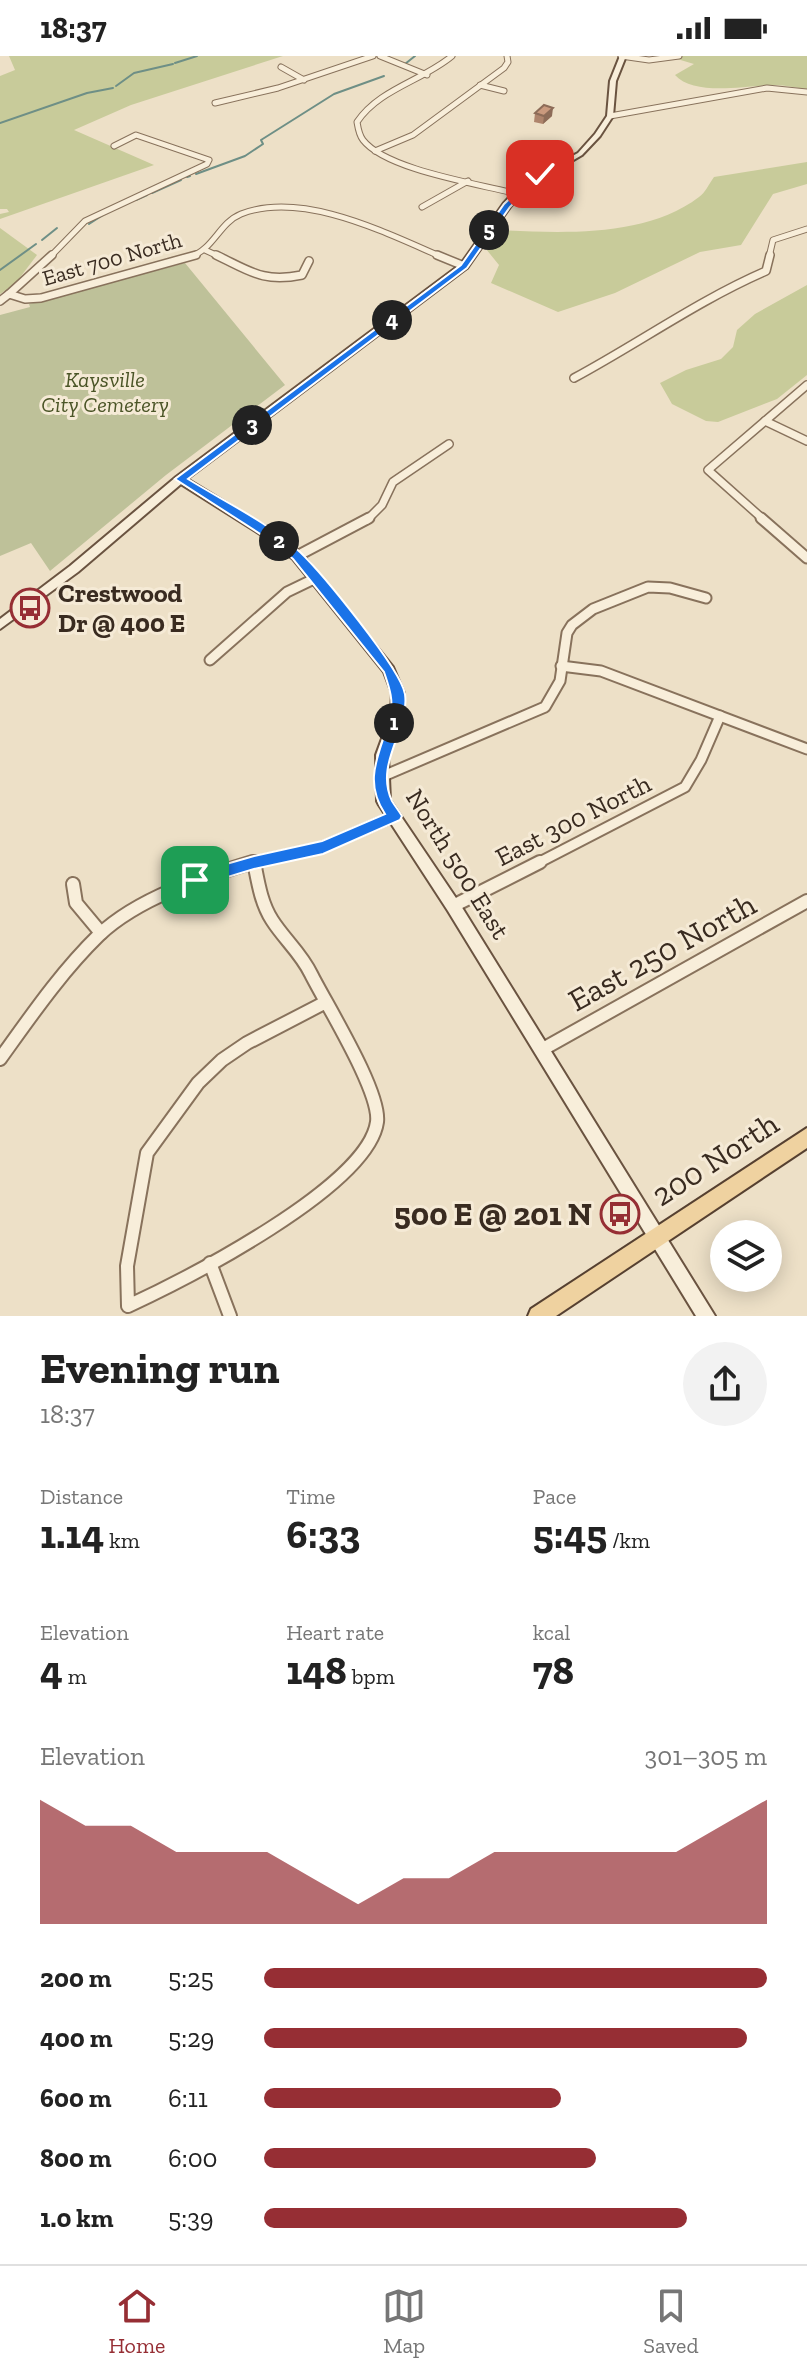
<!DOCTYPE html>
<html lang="en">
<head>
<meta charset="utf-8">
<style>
  :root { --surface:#fff; --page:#f2f2f2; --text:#222; --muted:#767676; --line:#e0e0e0; --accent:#962e34 }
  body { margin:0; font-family:"Zilla Slab",serif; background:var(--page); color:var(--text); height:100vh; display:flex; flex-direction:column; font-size:30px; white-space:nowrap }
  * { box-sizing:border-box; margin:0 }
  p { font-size:26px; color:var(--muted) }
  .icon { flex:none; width:44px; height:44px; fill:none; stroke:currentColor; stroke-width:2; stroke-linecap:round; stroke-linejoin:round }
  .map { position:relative; height:1260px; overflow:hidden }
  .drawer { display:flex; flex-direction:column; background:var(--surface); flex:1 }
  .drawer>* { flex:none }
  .fabs { position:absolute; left:710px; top:1164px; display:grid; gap:16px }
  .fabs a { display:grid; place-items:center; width:72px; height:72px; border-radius:50%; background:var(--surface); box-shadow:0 4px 20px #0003; font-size:40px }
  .pin { position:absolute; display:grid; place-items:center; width:68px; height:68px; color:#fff; margin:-34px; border-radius:16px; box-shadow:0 4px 12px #0006 }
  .km { position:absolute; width:40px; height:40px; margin:-20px; border-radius:50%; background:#222; color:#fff; font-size:22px; line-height:40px; text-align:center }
  .round { display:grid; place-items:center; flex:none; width:84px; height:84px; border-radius:42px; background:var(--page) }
  .headline { display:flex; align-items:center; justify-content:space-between; height:136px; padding:0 40px }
  h1 { font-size:44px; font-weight:700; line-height:60px }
  .stats { display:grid; grid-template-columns:repeat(3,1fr); gap:12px; height:136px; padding:8px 40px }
  .stats div { display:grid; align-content:center }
  .stats b { font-size:40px; font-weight:700 }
  .stats small { font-size:22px; font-weight:400 }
  .stats p { font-size:22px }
  .chart { height:224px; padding:16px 40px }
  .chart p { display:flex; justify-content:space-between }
  .chart svg { width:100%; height:144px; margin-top:8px; fill:var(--accent); opacity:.7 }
  ul { padding:0 40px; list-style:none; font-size:26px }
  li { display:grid; grid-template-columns:128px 96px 1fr; align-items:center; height:60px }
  li i { height:20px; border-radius:10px; background:var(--accent) }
  .status { display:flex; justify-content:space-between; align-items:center; height:56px; padding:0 40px; background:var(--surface); direction:ltr }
  .status svg { height:22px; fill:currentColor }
  .menu { display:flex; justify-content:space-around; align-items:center; height:112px; border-top:2px solid var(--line); background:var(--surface); font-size:22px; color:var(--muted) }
  .menu a { display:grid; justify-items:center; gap:4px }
  .menu .current { color:var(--accent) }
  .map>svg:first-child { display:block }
</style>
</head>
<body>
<div class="status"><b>18:37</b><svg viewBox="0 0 49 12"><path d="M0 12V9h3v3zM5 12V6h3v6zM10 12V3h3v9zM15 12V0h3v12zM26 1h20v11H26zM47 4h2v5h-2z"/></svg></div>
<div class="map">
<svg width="807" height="1260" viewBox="0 0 807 1260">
  <rect width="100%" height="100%" fill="#ede0c7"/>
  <!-- green -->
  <g fill="#c8cb9a">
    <path d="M9 0H283L131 49 74 74 154 109 0 163V158L9 156 7 153H0V20L15 14Z"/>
    <path d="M667 0H807V33C797 32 785 29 775 29 748 29 694 41 675 19L694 8Z"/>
    <path d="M807 106V128L773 138 741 189 700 196 615 237 558 256 491 227 499 209 486 193 497 174C561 177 645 182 699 141 705 137 709 128 714 121Z"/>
    <path d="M0 172 37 199 15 228 0 238Z"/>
    <path d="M807 229V319L777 343 718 366 706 365 672 348 660 327 686 314 721 303 733 291 737 274 755 258Z"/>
  </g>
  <!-- cemetery -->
  <path fill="#bec199" d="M185 207 285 329 166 419 50 515 31 487 0 500V259L30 251 29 248Z"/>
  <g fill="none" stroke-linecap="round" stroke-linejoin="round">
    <!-- stream -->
    <g stroke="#6e8f86" stroke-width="2">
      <path d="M175 7 197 0"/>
      <path d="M405 8 415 0"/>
      <path d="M116 30 134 17 173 8"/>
      <path d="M0 67 87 37 113 32"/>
      <path d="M196 118 245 100 263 88 261 84 334 38 384 20"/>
      <path d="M187 121 190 120"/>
      <path d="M152 137 181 124"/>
      <path d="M136 144 147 139"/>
      <path d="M89 168 103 159"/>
      <path d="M42 184 57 172"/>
      <path d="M0 214 36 188"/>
    </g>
    <defs>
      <g id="street-far3">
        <path d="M380 0 427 19"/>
        <path d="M452 0C422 25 379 33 357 66 358 72 359 79 363 84 386 114 480 128 517 138"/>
        <path d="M621 0 649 4 679 0"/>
        <path d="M281 11 304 24"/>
        <path d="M480 29 504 35"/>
        <path d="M215 47 278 32 373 0"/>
        <path d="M610 60 767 32 807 36"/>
        <path d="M375 95 413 79 504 12 508 6 507 0"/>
        <path d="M422 151 468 125"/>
        <path d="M205 194 220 201"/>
        <path d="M50 201 85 165 207 108 209 104 136 79 114 90"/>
        <path d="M190 201C214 193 219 167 241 158 302 134 386 177 442 201"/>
        <path d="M769 201 773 184 807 173"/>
      </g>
      <g id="street-far2">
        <path d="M216 199C250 215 263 227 302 219L309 205"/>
        <path d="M437 199 464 210"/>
        <path d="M9 238 52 199"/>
        <path d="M0 245 9 238 25 243 41 242 196 199"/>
        <path d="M574 322C639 287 699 244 766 215L770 199"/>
        <path d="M765 365 807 385"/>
        <path d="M367 464 382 449 393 426 449 388"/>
        <path d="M764 464 708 414 807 329"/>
      </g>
      <g id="street-far1">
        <path d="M761 462 807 502"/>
        <path d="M297 500 369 462"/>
        <path d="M210 604 287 536 316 522"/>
        <path d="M561 610 601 615 807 693"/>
        <path d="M381 721 545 651 560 625 567 577 572 569 593 553 648 531 670 532 706 542"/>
        <path d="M246 808 323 791 395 760"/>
        <path d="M536 808 685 731 701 704 720 660"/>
      </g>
      <g id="street">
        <path d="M254 806C258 826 261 847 272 864 284 883 301 897 311 918 326 948 381 1036 377 1066 368 1131 184 1224 128 1250L127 1210 147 1097 198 1027 222 1004 247 987 326 946"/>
        <path d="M73 828 76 847 101 877"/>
        <path d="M453 850 540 806"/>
        <path d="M543 993 807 845"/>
        <path d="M0 1003C31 960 61 916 99 879 138 842 203 821 253 806"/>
        <path d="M210 1207 230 1260"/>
      </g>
      <path id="secondary" d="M620 0H626L616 25 613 60 600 80 582 99 529 130 510 151 467 212 187 423 279 479 301 497 393 611 404 637 403 658 388 699 390 744 458 845 715 1260H696L448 855 379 749 377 745 376 699 391 658 392 637 384 616 293 503 271 485 181 428 78 516 0 573V563L70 510 176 421 461 208 504 147 523 126 578 97 595 78 607 60 610 25Z"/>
      <path id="primary" d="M807 1072V1092L556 1260H528L531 1253Z"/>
    </defs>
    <!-- street-far3 casing -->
    <use href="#street-far3" stroke="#88725c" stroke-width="7"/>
    <!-- street-far2 casing -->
    <use href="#street-far2" stroke="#88725c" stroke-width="10"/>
    <!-- street-far1 casing -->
    <use href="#street-far1" stroke="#88725c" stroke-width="13"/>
    <!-- street casing -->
    <use href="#street" stroke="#88725c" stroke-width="16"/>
    <!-- secondary casing -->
    <use href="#secondary" stroke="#6a5340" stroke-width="4"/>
    <!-- primary casing -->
    <use href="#primary" stroke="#564030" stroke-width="4"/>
    <!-- street-far3 -->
    <use href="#street-far3" stroke="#f8eeda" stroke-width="5"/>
    <!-- street-far2 -->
    <use href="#street-far2" stroke="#f8eeda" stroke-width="7"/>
    <!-- street-far1 -->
    <use href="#street-far1" stroke="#f8eeda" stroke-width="9"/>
    <!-- street -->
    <use href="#street" stroke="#f8eeda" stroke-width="12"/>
    <!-- secondary -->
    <use href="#secondary" fill="#f8eeda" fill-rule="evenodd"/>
    <!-- primary -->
    <use href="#primary" fill="#efd2a0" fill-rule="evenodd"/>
  </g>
  <!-- wall -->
  <path fill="#ae846c" d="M535 57 552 60 543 68 534 66Z"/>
  <!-- shaded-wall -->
  <path fill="#8d6c58" d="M553 52 552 60 543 68 544 60Z"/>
  <!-- building -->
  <path fill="#ca9a7e" stroke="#8d6c58" stroke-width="2" d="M544 49 553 52 544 60 535 57Z"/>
  <!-- route -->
  <path fill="#1a73e8" stroke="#fff" stroke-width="2" d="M537 117 543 118 510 151 467 212 188 423C225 446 268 466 300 496 321 516 401 613 405 638 410 674 374 707 392 745 395 750 399 755 402 760L400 764 323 798 254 813 195 831 190 829V819L195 817 254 800 322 785 385 758C361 722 382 695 390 660 394 644 389 631 384 616L293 503 271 485 175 423 461 209 504 148Z"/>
  <!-- icons -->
  <defs>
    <symbol id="bus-ring" viewBox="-11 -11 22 22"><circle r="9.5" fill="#f5ead6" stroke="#962e34" stroke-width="1.5"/><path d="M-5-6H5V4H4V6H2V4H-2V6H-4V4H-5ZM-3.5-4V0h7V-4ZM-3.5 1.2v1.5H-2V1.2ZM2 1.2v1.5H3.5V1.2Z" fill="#962e34"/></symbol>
  </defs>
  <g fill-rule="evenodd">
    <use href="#bus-ring" x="8" y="530" width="44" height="44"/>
    <use href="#bus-ring" x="598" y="1136" width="44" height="44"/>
  </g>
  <g text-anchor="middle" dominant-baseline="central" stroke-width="6" stroke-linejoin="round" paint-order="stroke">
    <!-- far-street labels -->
    <g font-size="22" fill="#392b20" stroke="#f5ead6">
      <text transform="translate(112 203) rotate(-16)">East 700 North</text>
    </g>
    <!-- far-park labels -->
    <g font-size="22" font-style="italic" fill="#4b5527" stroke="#f5ead6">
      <text x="105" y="323">Kaysville<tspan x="105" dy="25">City Cemetery</tspan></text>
    </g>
    <!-- poi labels -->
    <g font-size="26" font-weight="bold" fill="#392b20" stroke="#f5ead6" text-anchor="start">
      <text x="58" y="537">Crestwood<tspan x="58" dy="30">Dr @ 400 E</tspan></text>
    </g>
    <!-- street labels -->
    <g font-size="26" fill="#392b20" stroke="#f5ead6">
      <text transform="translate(573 764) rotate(-27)">East 300 North</text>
      <text transform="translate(458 808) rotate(58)">North 500 East</text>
    </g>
    <!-- near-street labels -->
    <g font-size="32" fill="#392b20" stroke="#f5ead6">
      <text transform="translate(662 896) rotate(-29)">East 250 North</text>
      <text transform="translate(715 1103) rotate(-33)">200 North</text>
    </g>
    <!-- near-poi labels -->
    <g font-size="32" font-weight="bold" fill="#392b20" stroke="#f5ead6" text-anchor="end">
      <text x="592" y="1158">500 E @ 201 N</text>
    </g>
  </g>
</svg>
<div class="fabs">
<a><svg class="icon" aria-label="layers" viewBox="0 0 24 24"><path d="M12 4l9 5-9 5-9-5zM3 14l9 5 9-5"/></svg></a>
</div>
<div class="pin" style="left:195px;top:824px;background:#1e9e55"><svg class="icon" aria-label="arrive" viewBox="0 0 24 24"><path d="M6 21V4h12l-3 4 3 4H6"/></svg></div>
<div class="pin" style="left:540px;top:118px;background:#d93025"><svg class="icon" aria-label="check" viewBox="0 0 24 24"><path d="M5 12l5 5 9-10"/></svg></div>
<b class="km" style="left:394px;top:667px">1</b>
<b class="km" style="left:279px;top:485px">2</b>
<b class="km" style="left:252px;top:369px">3</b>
<b class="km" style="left:392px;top:264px">4</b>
<b class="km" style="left:489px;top:174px">5</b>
</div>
<section class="drawer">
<div class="headline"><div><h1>Evening run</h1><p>18:37</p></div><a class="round"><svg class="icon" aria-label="share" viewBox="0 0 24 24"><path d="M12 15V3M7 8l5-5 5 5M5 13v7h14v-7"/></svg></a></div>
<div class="stats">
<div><p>Distance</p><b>1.14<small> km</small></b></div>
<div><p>Time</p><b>6:33</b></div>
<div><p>Pace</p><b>5:45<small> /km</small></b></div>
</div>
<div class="stats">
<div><p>Elevation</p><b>4<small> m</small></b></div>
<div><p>Heart rate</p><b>148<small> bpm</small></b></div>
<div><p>kcal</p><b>78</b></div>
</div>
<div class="chart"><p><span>Elevation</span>301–305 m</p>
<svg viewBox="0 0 160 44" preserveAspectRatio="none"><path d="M0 44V6L10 14L20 14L30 22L40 22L50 22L60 30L70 38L80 30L90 30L100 22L110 22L120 22L130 22L140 22L150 14L160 6V44z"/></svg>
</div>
<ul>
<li><b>200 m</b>5:25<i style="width:100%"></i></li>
<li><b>400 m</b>5:29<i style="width:96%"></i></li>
<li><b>600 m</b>6:11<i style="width:59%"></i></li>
<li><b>800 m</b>6:00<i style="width:66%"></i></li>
<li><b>1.0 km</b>5:39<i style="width:84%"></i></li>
</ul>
</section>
<nav class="menu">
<a class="current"><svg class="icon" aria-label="home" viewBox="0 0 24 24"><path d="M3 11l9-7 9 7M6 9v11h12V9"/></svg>Home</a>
<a><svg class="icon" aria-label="map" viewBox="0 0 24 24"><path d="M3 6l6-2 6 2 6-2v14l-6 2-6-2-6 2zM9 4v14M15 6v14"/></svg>Map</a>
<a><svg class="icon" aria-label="saved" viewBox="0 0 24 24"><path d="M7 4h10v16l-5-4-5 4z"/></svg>Saved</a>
</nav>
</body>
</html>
